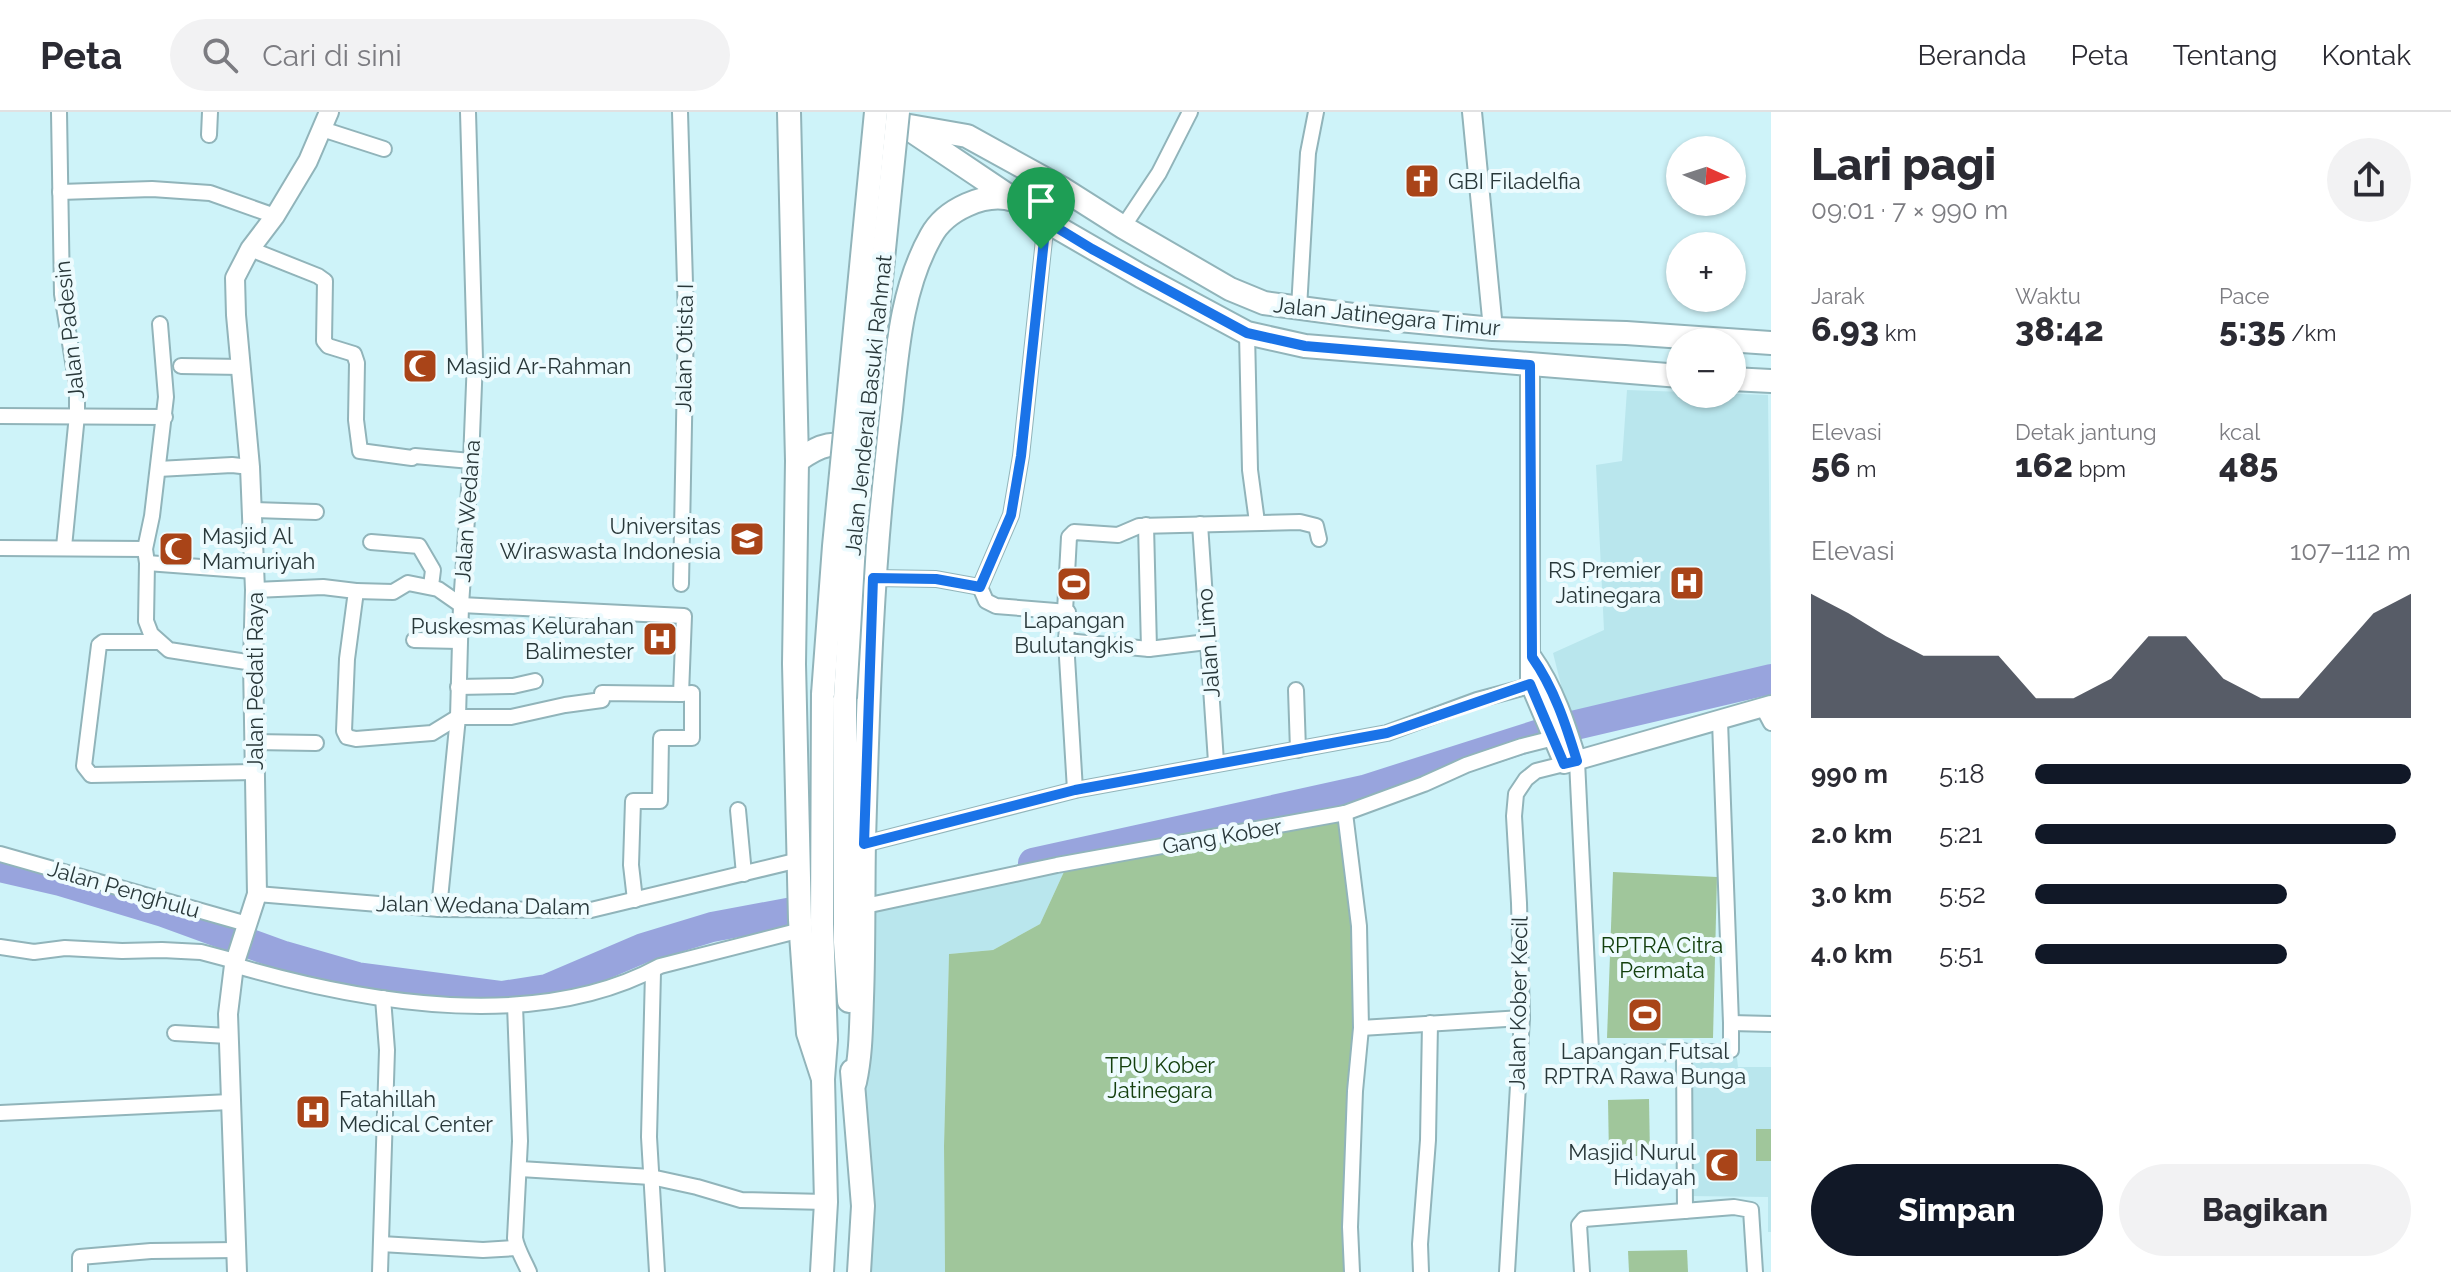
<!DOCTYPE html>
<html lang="id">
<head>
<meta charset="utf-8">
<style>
  :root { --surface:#fff; --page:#f2f2f3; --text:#2b2b33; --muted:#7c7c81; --line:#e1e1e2; --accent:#111827 }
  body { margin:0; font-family:Raleway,sans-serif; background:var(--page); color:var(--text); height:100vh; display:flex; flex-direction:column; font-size:30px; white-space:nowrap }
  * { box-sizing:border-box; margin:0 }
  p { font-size:26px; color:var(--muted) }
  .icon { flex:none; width:44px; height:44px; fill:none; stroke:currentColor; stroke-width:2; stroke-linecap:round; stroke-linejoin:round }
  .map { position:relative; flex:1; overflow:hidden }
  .side { display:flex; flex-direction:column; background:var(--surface); width:680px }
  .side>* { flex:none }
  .needle { width:52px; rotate:93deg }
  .tools { position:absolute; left:1666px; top:24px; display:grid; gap:16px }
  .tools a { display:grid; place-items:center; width:80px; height:80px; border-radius:50%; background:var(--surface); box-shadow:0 2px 6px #0004; font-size:40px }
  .pin { position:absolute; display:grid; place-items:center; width:68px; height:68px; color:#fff; margin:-82px -34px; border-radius:50% 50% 50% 0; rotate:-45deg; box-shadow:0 0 8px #0007 }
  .pin .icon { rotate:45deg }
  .round { display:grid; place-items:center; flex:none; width:84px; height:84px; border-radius:42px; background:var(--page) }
  .headline { display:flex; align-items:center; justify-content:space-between; height:136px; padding:0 40px }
  h1 { font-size:44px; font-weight:800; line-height:60px }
  .figures { display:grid; grid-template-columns:repeat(3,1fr); gap:12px; height:136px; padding:8px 40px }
  .figures div { display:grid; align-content:center }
  .figures b { font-size:34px; font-weight:800 }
  .figures small { font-size:22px; font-weight:400 }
  .figures p { font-size:22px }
  .chart { height:224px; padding:16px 40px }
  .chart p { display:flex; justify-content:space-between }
  .chart svg { width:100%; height:144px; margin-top:8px; fill:var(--accent); opacity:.7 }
  .primary-button { display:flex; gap:16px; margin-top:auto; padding:16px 40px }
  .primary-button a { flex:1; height:92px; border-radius:48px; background:var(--accent); color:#fff; font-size:32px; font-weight:800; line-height:92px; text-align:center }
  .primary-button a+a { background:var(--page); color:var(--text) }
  ul { padding:0 40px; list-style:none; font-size:26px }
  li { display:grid; grid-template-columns:128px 96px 1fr; align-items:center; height:60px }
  li i { height:20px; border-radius:10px; background:var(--accent) }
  header { display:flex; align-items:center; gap:48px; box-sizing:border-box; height:112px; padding:0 40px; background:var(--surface); border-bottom:2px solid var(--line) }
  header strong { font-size:38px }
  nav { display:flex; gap:44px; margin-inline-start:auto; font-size:28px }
  .search { width:560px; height:72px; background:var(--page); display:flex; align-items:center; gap:20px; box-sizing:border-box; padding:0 28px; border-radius:44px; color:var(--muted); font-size:30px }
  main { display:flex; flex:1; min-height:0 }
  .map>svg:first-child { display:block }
</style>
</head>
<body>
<header>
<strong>Peta</strong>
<div class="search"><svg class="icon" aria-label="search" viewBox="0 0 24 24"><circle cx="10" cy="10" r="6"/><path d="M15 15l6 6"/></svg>Cari di sini</div>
<nav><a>Beranda</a><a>Peta</a><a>Tentang</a><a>Kontak</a></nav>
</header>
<main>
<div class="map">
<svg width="1771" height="1160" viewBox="0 0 1771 1160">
  <rect width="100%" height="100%" fill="#cef3f9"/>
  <!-- built -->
  <g fill="#b9e6ed">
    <path d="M1627 278 1768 283 1771 558 1569 605 1553 541 1604 518 1596 353 1622 349Z"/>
    <path d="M1068 751 1040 812 993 838 949 842 944 1034 945 1160H859L865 794Z"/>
    <path d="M1689 945 1737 946 1738 955H1771V1120H1768V1085L1687 1084Z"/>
  </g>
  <!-- green -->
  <g fill="#a0c69b">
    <path d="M1345 701 1359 814 1352 1160H945L944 1034 949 842 993 838 1040 812 1068 751Z"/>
    <path d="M1613 760 1717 765 1713 926H1607Z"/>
    <path d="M1649 987 1650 1044H1609L1608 988Z"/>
    <rect x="1756" y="1017" width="15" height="32"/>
    <path d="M1687 1138 1688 1160H1629L1628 1139Z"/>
  </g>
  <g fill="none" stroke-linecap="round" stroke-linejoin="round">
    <!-- river -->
    <g stroke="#98a4dd" stroke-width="30">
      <path d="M1033 751 1364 678 1546 620 1771 567"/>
      <path d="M0 755 60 769 163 800 284 844 357 865 502 884 547 877 643 836 712 815 830 793"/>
    </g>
    <defs>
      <g id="minor">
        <path d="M59 0 62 182 77 274V303L64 435"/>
        <path d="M680 0 686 206 681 472"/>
        <path d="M322 17 384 37"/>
        <path d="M209 23 210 0"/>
        <path d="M60 80 152 77 210 81 275 104"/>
        <path d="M1046 109 1021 344 1011 403 980 475 986 489 996 494 1068 500 1066 529 1075 678"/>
        <path d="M1123 115 1159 61 1190 0"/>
        <path d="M250 137 318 164 325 169 324 229 328 234 354 242 357 251 356 308 360 339 412 346 415 344 471 349"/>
        <path d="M1299 196 1308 41 1316 0"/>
        <path d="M160 212 166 285 152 404 145 437 147 451 146 509 151 522 169 538 253 551"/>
        <path d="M1247 221 1250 358 1257 410"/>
        <path d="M181 254 241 255"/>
        <path d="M0 304 165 305"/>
        <path d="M158 357 232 353 250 355"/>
        <path d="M252 398 316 400"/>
        <path d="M1200 412 1216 650"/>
        <path d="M1146 413 1149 537"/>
        <path d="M371 430 419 434 433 458 431 474"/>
        <path d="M0 436 145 437"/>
        <path d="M147 451 254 459"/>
        <path d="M873 466 936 467 980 475"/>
        <path d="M255 478 323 475 356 479 347 547 344 619 347 625 356 627 432 621 458 605H511L565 593 602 588V581L681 582"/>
        <path d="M356 479 393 480 408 471 438 477 461 493 684 504 681 582 692 581V626H661L660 689H633L631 753 635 788"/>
        <path d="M1065 499 1069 425 1074 420 1118 423 1139 414 1300 410 1316 414 1319 427"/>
        <path d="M414 528 459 529"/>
        <path d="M1066 529 1149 537 1207 530"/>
        <path d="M158 530H103L99 533 84 654 91 663 255 660"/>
        <path d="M458 575 513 574 535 569"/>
        <path d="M1296 578 1298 638"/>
        <path d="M1763 596 1771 611"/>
        <path d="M254 630 316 631"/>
        <path d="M1577 649 1591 939 1600 941 1725 940 1731 938V911L1720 609"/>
        <path d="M738 698 744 762"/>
        <path d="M1345 701 1359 814 1361 916 1355 979 1350 1115 1352 1160"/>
        <path d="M864 732 1075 678 1387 621 1477 588 1522 576 1538 567"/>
        <path d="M0 742 247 812"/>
        <path d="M257 782 439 797 591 798 799 748"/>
        <path d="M865 794 1057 753 1345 701 1424 672 1466 653 1522 634 1562 624"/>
        <path d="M439 797 458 605 461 493 471 349 475 247 468 0"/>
        <path d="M0 835 34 840 65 836 122 839 162 838 201 840 235 849"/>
        <path d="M234 853C364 891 537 921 660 854L801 818"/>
        <path d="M653 860 649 1025 657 1160"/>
        <path d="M515 893 520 1029 515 1126C517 1138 524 1148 529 1160"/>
        <path d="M1731 911 1771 912"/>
        <path d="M1361 916 1522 906"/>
        <path d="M175 921 228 924"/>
        <path d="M1684 939 1685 1099"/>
        <path d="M0 1001 230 990"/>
        <path d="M520 1057 651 1065 697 1075 741 1088 826 1090"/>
        <path d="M381 1132 483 1138 516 1136"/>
        <path d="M80 1160V1145L151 1139 237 1138"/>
        <path d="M380 1160 387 938 383 886"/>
        <path d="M1421 1160 1420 1132 1428 1028 1430 911"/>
        <path d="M1507 1160 1522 906 1519 791 1514 704 1516 682 1526 667 1536 659 1564 652"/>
        <path d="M1582 1160 1579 1113 1584 1107 1734 1095 1751 1098 1755 1160"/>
      </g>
      <g id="tertiary">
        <path d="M1472 0 1493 217"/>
        <path d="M1530 253V572L1564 652 1771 593"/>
        <path d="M1532 545C1554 576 1566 613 1577 649"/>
        <path d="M237 1160 228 902 234 853 257 782 253 551 255 478 250 355 236 203 235 166 250 137 275 104 308 49 329 0"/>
      </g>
      <g id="primary">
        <path d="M789 0 797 349 794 552 800 808 808 921 823 967"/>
        <path d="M904 13 967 24 1063 77 1123 115 1230 177 1264 191 1368 205 1493 217 1626 221 1771 231"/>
        <path d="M909 17 1046 109 1141 164 1247 221 1305 234 1680 264"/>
        <path d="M1732 267 1771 269"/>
        <path d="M797 349C822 331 833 329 863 337"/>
        <path d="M845 586V830L849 889"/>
        <path d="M852 959 863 1094 859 1160"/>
        <path d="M855 970C861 943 861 914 862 886 864 834 863 781 864 729 868 587 872 446 890 306 897 244 900 179 931 124 945 98 985 79 1014 88"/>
        <path d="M822 1160 826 1090 823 967 826 928 822 812 823 582"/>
      </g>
    </defs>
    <!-- minor casing -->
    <use href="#minor" stroke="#91b4ba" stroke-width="18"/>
    <!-- tertiary casing -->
    <use href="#tertiary" stroke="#91b4ba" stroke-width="22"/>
    <!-- primary casing -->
    <use href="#primary" stroke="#91b4ba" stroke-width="26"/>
    <!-- minor -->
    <use href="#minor" stroke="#fff" stroke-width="14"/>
    <!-- tertiary -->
    <use href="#tertiary" stroke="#fff" stroke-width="18"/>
    <!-- primary -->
    <use href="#primary" stroke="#fff" stroke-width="22"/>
    <defs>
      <g id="primary-bridge">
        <path d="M823 582 834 434 876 0"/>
        <path d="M845 586 854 432 898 0"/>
      </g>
    </defs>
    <!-- primary-bridge casing -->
    <use href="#primary-bridge" stroke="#91b4ba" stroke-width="26" stroke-linecap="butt"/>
    <!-- primary-bridge -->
    <use href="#primary-bridge" stroke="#fff" stroke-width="22"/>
  </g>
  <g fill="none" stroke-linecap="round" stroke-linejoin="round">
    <defs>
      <path id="route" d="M1046 109 1092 137 1247 221 1305 234 1530 253 1532 545C1554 576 1566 613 1577 649L1564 652 1530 572 1387 621 1075 678 864 732 873 466 936 467 980 475 1011 403 1021 344Z"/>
    </defs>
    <!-- route casing -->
    <use href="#route" stroke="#fff" stroke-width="16"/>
    <!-- route -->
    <use href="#route" stroke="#1a73e8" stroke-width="10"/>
  </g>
  <!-- icons -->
  <defs>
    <symbol id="church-square" viewBox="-11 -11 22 22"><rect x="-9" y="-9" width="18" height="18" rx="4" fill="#a94418" stroke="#edfbfe"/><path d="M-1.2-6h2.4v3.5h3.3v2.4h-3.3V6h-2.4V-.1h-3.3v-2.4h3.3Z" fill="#fff"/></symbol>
    <symbol id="mosque-square" viewBox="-11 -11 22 22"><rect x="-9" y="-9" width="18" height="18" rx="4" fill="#a94418" stroke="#edfbfe"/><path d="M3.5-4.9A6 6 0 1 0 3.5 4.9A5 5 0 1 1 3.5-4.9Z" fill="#fff"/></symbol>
    <symbol id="university-square" viewBox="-11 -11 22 22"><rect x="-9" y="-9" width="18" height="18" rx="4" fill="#a94418" stroke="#edfbfe"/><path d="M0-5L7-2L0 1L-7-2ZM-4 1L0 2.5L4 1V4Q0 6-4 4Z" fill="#fff"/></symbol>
    <symbol id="hospital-square" viewBox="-11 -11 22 22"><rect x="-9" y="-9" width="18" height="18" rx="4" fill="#a94418" stroke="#edfbfe"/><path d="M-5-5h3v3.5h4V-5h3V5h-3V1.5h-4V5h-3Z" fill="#fff"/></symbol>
    <symbol id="stadium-square" viewBox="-11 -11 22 22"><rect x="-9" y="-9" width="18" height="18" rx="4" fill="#a94418" stroke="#edfbfe"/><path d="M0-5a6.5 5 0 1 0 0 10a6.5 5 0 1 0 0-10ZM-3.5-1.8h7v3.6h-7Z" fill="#fff"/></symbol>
  </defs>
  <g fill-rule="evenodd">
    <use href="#church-square" x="1402" y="49" width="40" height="40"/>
    <use href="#mosque-square" x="400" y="234" width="40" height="40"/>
    <use href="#university-square" x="727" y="407" width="40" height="40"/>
    <use href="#mosque-square" x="156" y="417" width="40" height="40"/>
    <use href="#hospital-square" x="1667" y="451" width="40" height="40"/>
    <use href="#stadium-square" x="1054" y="452" width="40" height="40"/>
    <use href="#hospital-square" x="640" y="507" width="40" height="40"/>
    <use href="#stadium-square" x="1625" y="883" width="40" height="40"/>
    <use href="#hospital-square" x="293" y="980" width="40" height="40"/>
    <use href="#mosque-square" x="1702" y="1033" width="40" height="40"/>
  </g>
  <g text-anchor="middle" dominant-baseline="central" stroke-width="8" stroke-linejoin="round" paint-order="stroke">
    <!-- poi labels -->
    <g font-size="22" fill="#29383a" stroke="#edfbfe" text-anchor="start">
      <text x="1448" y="69">GBI Filadelfia</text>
      <text x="446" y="254">Masjid Ar-Rahman</text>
      <text x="721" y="414" text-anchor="end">Universitas<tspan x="721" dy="25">Wiraswasta Indonesia</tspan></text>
      <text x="202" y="424">Masjid Al<tspan x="202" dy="25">Mamuriyah</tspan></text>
      <text x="1661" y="458" text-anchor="end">RS Premier<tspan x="1661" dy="25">Jatinegara</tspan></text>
      <text x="1074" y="508" text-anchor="middle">Lapangan<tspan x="1074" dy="25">Bulutangkis</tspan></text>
      <text x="634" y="514" text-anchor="end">Puskesmas Kelurahan<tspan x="634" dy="25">Balimester</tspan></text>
      <text x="1645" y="939" text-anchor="middle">Lapangan Futsal<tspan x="1645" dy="25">RPTRA Rawa Bunga</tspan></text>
      <text x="339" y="987">Fatahillah<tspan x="339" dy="25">Medical Center</tspan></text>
      <text x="1696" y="1040" text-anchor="end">Masjid Nurul<tspan x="1696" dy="25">Hidayah</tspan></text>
    </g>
    <!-- street labels -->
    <g font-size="22" fill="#29383a" stroke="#edfbfe">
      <text transform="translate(1387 204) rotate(6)">Jalan Jatinegara Timur</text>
      <text transform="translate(69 218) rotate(-96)">Jalan Padesin</text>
      <text transform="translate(684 236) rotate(-89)">Jalan Otista I</text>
      <text transform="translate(868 293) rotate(-84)">Jalan Jenderal Basuki Rahmat</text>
      <text transform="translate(467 399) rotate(-86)">Jalan Wedana</text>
      <text transform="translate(1208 531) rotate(-94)">Jalan Limo</text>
      <text transform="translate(255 569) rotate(-90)">Jalan Pedati Raya</text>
      <text transform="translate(1222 724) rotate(-10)">Gang Kober</text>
      <text transform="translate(124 777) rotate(16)">Jalan Penghulu</text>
      <text transform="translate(483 793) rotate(1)">Jalan Wedana Dalam</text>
      <text transform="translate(1518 891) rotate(-89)">Jalan Kober Kecil</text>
    </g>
    <!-- park labels -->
    <g font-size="22" fill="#14400e" stroke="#edfbfe">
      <text x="1662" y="833">RPTRA Citra<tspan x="1662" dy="25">Permata</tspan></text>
      <text x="1160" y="953">TPU Kober<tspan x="1160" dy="25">Jatinegara</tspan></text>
    </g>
  </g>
</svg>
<div class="tools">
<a><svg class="needle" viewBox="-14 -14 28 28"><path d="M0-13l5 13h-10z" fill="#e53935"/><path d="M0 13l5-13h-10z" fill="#7c7c81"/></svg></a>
<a>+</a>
<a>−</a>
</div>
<div class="pin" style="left:1041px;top:137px;background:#1e9e55"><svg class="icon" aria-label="arrive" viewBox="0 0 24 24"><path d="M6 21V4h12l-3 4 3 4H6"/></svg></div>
</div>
<section class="side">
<div class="headline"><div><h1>Lari pagi</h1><p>09:01 · 7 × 990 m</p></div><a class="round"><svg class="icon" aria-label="share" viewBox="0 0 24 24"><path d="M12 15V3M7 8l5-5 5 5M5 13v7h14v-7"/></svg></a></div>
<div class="figures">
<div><p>Jarak</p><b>6.93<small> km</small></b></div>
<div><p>Waktu</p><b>38:42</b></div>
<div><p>Pace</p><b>5:35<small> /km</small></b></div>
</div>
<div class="figures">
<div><p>Elevasi</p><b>56<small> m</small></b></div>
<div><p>Detak jantung</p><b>162<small> bpm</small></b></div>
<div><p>kcal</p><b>485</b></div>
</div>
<div class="chart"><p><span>Elevasi</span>107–112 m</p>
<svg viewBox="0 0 160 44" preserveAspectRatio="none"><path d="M0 44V6L10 12L20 19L30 25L40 25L50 25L60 38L70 38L80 32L90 19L100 19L110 32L120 38L130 38L140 25L150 12L160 6V44z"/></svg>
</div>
<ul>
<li><b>990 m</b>5:18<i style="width:100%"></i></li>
<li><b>2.0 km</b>5:21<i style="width:96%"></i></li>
<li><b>3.0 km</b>5:52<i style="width:67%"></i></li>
<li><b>4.0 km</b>5:51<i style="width:67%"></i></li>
</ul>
<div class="primary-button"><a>Simpan</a><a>Bagikan</a></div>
</section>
</main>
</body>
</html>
